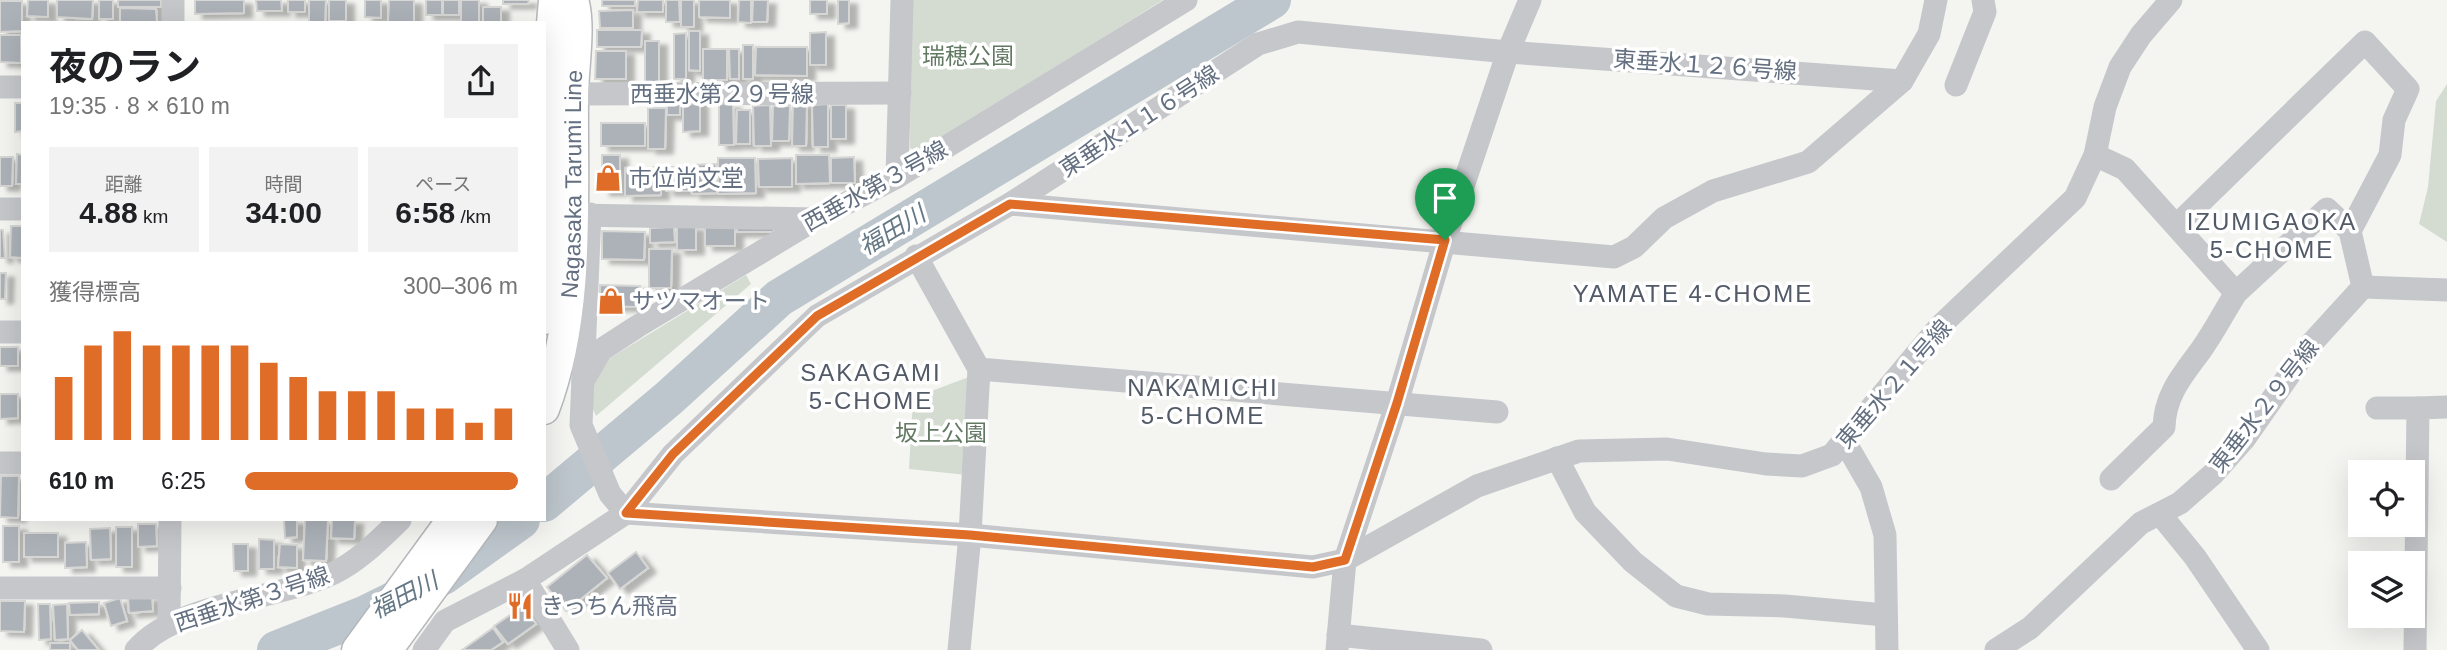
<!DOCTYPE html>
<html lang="ja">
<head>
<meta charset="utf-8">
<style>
  :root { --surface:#fff; --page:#f2f2f2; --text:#202124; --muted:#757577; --accent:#df6d27 }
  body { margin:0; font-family:Helvetica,"Noto Sans JP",sans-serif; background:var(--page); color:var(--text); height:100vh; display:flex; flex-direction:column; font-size:26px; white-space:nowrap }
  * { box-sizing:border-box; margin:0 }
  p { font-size:23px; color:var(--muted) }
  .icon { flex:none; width:38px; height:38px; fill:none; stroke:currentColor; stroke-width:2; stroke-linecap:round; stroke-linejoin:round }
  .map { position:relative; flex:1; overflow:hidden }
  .details { position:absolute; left:21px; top:21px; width:525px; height:500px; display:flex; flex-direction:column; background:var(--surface); border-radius:0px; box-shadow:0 7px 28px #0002 }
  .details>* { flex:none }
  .tools { position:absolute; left:2348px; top:460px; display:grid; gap:14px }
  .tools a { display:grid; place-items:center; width:77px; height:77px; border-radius:0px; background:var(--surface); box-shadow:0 7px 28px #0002; font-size:35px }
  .pin { position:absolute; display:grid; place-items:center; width:60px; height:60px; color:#fff; margin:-72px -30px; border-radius:50% 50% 50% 0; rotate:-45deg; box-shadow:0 0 7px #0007 }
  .pin .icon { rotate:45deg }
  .round { display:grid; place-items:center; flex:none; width:74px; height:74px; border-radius:0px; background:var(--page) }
  .overview { display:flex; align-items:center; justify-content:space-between; height:119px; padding:0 28px }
  h1 { font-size:38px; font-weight:700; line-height:52px }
  .figures { display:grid; grid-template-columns:repeat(3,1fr); gap:10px; height:119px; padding:7px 28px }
  .figures div { display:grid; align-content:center; border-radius:0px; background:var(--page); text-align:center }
  .figures b { font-size:30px; font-weight:700 }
  .figures small { font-size:19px; font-weight:400 }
  .figures p { font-size:19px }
  .chart { height:196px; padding:14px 28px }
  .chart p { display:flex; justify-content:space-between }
  .chart svg { width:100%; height:126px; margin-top:7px; stroke:var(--accent); stroke-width:6 }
  ul { padding:0 28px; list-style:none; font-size:23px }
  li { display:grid; grid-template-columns:112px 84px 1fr; align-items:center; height:52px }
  li i { height:18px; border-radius:9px; background:var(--accent) }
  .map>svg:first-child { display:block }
</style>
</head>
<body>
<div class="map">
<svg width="2447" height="650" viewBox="0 0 2447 650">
  <defs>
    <filter id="shadow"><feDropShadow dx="8" dy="4.5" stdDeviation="2" flood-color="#0004"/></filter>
  </defs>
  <rect width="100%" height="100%" fill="#f4f5f1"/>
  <!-- park -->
  <g fill="#d4dcd2">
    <path d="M911 0H1163L918 153 910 148Z"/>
    <path d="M2447 84V242L2419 224 2428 187 2436 101Z"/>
    <path d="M746 275 751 284 596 416 589 401 600 364Z"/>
    <path d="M974 375 967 475 909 469 913 398Z"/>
  </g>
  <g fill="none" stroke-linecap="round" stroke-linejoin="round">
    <!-- river -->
    <g stroke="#bdc6cc" stroke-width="38">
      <path d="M544 503 669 398 779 298 1272 0"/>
      <path d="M276 650 364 615 443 576 521 520"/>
    </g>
  </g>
  <!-- building -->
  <g fill="#adb2b9" stroke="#d6d6d4" stroke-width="2" filter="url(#shadow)">
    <path d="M28 0H48V17L27 16Z"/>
    <path d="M57 0H93L92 19 57 17Z"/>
    <rect x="99" y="0" width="14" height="19"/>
    <rect x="118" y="0" width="43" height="7"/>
    <path d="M195 0H244V13L195 14Z"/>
    <path d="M256 0H281L282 11H257Z"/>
    <rect x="288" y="0" width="17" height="12"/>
    <path d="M309 0H326L325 22H309Z"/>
    <rect x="329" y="0" width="17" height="21"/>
    <path d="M365 0H381V18L365 17Z"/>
    <path d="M389 0H414V23H388Z"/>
    <rect x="426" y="0" width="16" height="15"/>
    <rect x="443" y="0" width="16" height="15"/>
    <rect x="461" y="0" width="18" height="23"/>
    <path d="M503 0H529L528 4H503Z"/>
    <rect x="602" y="0" width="33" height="6"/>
    <path d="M638 0H663V12H637Z"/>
    <path d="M666 0H679L680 22H666Z"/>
    <rect x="681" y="0" width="13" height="27"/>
    <path d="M699 0H730V18L699 17Z"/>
    <path d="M739 0H751V23L738 22Z"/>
    <path d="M753 0H768L767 22H752Z"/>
    <rect x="810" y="0" width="17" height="14"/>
    <path d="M838 0H849V23L838 24Z"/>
    <path d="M0 1H22V31L0 32Z"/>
    <rect x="483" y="7" width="18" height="16"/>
    <path d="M120 8 156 9 157 22H120Z"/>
    <path d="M633 10V28H600L599 11Z"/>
    <path d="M597 30H642L641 47H597Z"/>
    <path d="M689 31H700V71L689 70Z"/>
    <path d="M826 32V65H810V33Z"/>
    <path d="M686 33V79H674V34Z"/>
    <path d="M0 35H21V63L0 62Z"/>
    <rect x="645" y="41" width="14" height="41"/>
    <rect x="743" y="45" width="10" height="34"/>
    <path d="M756 47H807V76L755 75Z"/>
    <rect x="703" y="49" width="24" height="31"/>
    <path d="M729 49H739V79H730Z"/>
    <path d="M596 51H626V79H595Z"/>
    <rect x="667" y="97" width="13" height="18"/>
    <path d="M683 99H700V131L683 132Z"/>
    <path d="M793 102 807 103 806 146H792Z"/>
    <path d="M15 103H23V131L15 132Z"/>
    <path d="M719 104H733L734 145H719Z"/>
    <path d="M828 104V147H813L812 105Z"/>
    <path d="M770 105 771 146H754L753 106Z"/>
    <rect x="831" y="105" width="15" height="34"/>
    <path d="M773 106H790L789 141H772Z"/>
    <path d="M648 108H666L665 149H648Z"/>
    <path d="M737 110H750V144H736Z"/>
    <rect x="601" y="123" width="44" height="23"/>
    <path d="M17 154 23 155V184H16Z"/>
    <rect x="602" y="155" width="18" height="36"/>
    <path d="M796 155H829L830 183 796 184Z"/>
    <path d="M0 157H13L12 186H0Z"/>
    <path d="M854 157 855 183H831V158Z"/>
    <path d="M718 158H755L756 193 718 194Z"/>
    <path d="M792 158V187H759L758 159Z"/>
    <path d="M716 164 717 193 692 194 691 165Z"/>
    <path d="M661 167V195L625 196V168Z"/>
    <rect x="666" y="167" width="23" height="24"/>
    <path d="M737 222 773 223 774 232H737Z"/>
    <path d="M11 226H23V258L10 257Z"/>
    <rect x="677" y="226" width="19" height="24"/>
    <path d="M674 227 675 242 650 243V228Z"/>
    <rect x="705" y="227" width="30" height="19"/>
    <path d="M0 230H3L5 258H0Z"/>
    <path d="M602 231 645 232 644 260 602 259Z"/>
    <path d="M649 249H672L671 288H649Z"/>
    <path d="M0 273H6L5 299H0Z"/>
    <path d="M600 285 640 286V307L600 306Z"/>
    <rect x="0" y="347" width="18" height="19"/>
    <path d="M0 394H18V418L0 419Z"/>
    <path d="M1 476H19L18 518 0 517Z"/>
    <path d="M284 520H297V537L285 538Z"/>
    <path d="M305 520H328L326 561 303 560Z"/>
    <path d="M332 520H355L354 539 331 538Z"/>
    <path d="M138 524H156L157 546 138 547Z"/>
    <rect x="3" y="526" width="16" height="36"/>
    <rect x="116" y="527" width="16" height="40"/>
    <path d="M110 528 111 559 91 560 90 529Z"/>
    <rect x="24" y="533" width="34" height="24"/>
    <path d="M259 539 274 540V569H259Z"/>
    <path d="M86 542 87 567 65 568V543Z"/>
    <path d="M233 544H248V571H234Z"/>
    <path d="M280 544 297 545V568L278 567Z"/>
    <path d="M636 552 648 568 620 589 608 573Z"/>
    <path d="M587 555 607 578 566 611 547 587Z"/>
    <path d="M152 596 153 611 129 613 128 597Z"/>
    <path d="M120 598 127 621 111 626 104 603Z"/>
    <path d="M0 601H25L24 632 0 631Z"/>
    <path d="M99 602V614L70 615 69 603Z"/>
    <path d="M38 604H50L51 639 39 640Z"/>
    <path d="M67 604 68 639 55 640 53 605Z"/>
    <path d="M523 606 536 624 508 644 494 626Z"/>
    <path d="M493 628 503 642 491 650H462Z"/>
    <path d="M82 630 99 650H78L70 640Z"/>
    <rect x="50" y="643" width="20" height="7"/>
  </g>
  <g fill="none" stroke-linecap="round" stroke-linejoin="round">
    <defs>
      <g id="major">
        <path d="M544 319 548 256 546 94 554 0"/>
        <path id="s1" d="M544 409C581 311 572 199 573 96 573 69 581 25 573 0"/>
        <path d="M357 650 452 520"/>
        <path d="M387 650 482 520"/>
      </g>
    </defs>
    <!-- major casing -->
    <use href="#major" stroke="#b5b8bc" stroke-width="33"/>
    <!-- minor -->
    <g stroke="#c5c7cb" stroke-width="23">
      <path d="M173 23V0"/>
      <path d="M1956 85 1985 12 1983 0"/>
      <path d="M0 87H23"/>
      <path d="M556 94 900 93"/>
      <path d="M2095 155 2125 169 2236 293 2327 209 2350 231 2363 287"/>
      <path d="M897 177 902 0"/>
      <path d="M1010 204 1614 257 1634 247 1664 218 1713 191 1808 162 1902 81 1929 34 1936 0"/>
      <path d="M0 209H23"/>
      <path d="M590 214 581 425 610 494 626 513 970 535 1313 567 1345 560 1477 486 1579 451 1667 449 1766 464 1802 466 1832 455 1940 326 2075 198 2095 155 2105 107 2120 67 2141 35 2171 0"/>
      <path d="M575 215 816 219"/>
      <path d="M2177 225 2365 42 2408 89 2394 120 2390 155 2350 231"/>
      <path d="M916 256 979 369 1497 412"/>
      <path d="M0 332H23"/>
      <path d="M583 381 601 350 638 326 816 219 897 177 1186 0"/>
      <path d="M2377 408H2418"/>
      <path d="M1845 442 1871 487 1885 535 1887 650"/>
      <path d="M1557 458 1585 512 1633 562 1676 596 1708 604 1785 606 1885 615"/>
      <path d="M0 463H23"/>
      <path d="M2111 479 2164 427C2165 394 2183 375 2201 350 2214 332 2224 312 2236 293"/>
      <path d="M2160 514 2195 557 2258 650"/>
      <path d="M525 580 568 650"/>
      <path d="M0 588H170"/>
      <path d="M169 625 170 520"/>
      <path d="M1338 635 1481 650"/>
      <path d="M136 650C177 602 278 600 334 573 360 560 379 540 400 520"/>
      <path d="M424 650 445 621 525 580 626 513 673 454 817 316 1010 204 1258 44 1298 32 1508 52 1902 81"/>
      <path d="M959 650 970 535 979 369"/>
      <path d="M1337 650 1345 560 1397 403 1445 240 1508 52 1530 0"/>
      <path d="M1996 650 2030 628 2141 523 2180 503 2213 474 2245 438 2310 345 2363 287 2447 290"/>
      <path d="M2415 650 2418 408 2447 407"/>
    </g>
    <!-- major -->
    <use href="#major" stroke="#fff" stroke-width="30"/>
  </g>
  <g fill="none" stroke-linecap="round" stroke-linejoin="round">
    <defs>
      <path id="route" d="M1010 204 1445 240 1397 403 1345 560 1313 567 970 535 626 513 673 454 817 316Z"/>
    </defs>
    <!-- route casing -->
    <use href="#route" stroke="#fff" stroke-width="14"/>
    <!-- route -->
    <use href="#route" stroke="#df6d27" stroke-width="9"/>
  </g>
  <!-- icons -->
  <defs>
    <symbol id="shop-bare" viewBox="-9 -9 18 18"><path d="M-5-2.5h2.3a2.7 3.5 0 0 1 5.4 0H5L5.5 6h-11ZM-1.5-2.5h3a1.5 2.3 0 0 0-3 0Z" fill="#df6d27" stroke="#fff" stroke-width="2.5" paint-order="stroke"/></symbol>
    <symbol id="restaurant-bare" viewBox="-9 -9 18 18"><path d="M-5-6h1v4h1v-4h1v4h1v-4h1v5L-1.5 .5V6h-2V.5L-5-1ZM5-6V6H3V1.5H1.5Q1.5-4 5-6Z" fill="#df6d27" stroke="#fff" stroke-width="2.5" paint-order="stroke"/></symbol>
  </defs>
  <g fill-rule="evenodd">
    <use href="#shop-bare" x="589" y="159" width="38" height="38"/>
    <use href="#shop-bare" x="592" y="282" width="38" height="38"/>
    <use href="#restaurant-bare" x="501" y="587" width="38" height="38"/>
  </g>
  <g text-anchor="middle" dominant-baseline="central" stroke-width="7" stroke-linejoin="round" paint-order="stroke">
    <!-- park labels -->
    <g font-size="23" fill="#647963" stroke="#fff">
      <text x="968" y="56">瑞穂公園</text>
      <text x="941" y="433">坂上公園</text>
    </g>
    <!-- street labels -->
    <g font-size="23" fill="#647081" stroke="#fff">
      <text transform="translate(1705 65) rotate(4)">東垂水１２６号線</text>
      <text x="722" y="94">西垂水第２９号線</text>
      <text transform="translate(1139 121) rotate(-33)">東垂水１１６号線</text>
      <text stroke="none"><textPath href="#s1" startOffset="228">Nagasaka Tarumi Line</textPath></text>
      <text transform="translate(875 186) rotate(-29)">西垂水第３号線</text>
      <text transform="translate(1894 384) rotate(-49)">東垂水２１号線</text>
      <text transform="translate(2264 406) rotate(-52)">東垂水２９号線</text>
      <text transform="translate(252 599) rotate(-18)">西垂水第３号線</text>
    </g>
    <!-- poi labels -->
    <g font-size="23" fill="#647081" stroke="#fff" text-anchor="start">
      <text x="629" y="178">市位尚文堂</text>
      <text x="632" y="301">サツマオート</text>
      <text x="541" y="606">きっちん飛高</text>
    </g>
    <!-- neighbourhood labels -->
    <g font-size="24" letter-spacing="2" fill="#525a67" stroke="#fff">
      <text x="2272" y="221">IZUMIGAOKA<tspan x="2272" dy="28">5-CHOME</tspan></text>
      <text x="1693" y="293">YAMATE 4-CHOME</text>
      <text x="871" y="372">SAKAGAMI<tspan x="871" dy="28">5-CHOME</tspan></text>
      <text x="1203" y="387">NAKAMICHI<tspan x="1203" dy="28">5-CHOME</tspan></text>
    </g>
    <!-- water labels -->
    <g font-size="24" font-style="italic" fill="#657885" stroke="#fff">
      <text transform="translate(892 230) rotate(-31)">福田川</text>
      <text transform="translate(404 595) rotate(-27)">福田川</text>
    </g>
  </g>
</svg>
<div class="tools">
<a><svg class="icon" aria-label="locate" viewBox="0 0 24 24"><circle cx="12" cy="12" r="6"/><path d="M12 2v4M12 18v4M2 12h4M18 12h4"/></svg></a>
<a><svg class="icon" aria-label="layers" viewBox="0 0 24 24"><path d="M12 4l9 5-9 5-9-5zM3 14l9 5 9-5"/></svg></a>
</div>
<div class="pin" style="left:1445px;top:240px;background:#1e9e55"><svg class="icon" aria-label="arrive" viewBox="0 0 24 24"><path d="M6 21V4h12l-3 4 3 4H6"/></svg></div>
<section class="details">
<div class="overview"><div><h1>夜のラン</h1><p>19:35 · 8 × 610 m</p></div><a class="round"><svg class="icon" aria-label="share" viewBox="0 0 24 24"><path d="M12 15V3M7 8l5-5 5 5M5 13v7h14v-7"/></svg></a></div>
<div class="figures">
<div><p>距離</p><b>4.88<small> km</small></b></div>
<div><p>時間</p><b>34:00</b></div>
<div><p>ペース</p><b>6:58<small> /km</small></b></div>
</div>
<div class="chart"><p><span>獲得標高</span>300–306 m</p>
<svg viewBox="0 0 160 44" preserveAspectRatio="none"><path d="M5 44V22M15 44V11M25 44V6M35 44V11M45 44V11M55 44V11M65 44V11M75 44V17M85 44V22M95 44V27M105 44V27M115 44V27M125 44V33M135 44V33M145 44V38M155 44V33"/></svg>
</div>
<ul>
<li><b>610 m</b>6:25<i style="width:100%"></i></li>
</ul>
</section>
</div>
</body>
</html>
